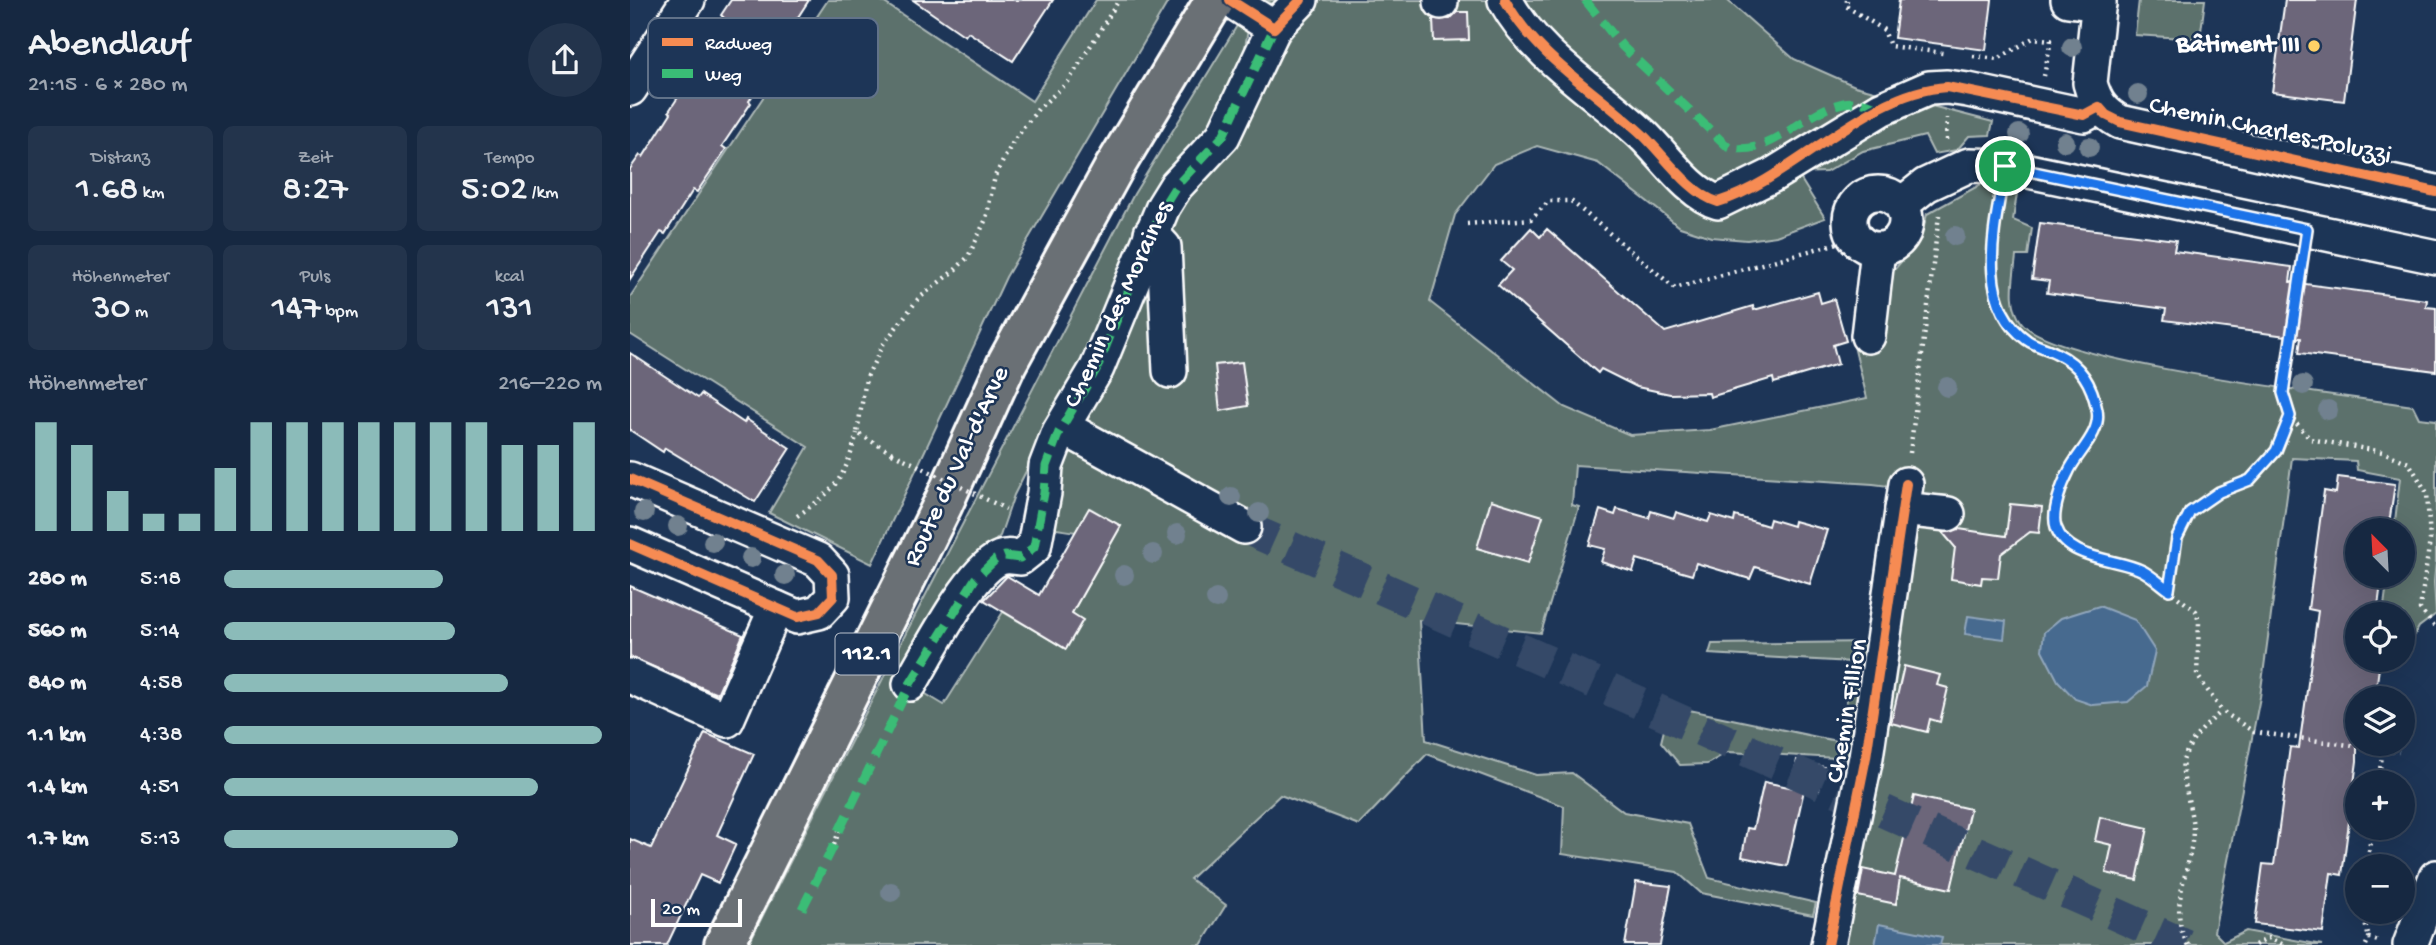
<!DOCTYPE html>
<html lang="de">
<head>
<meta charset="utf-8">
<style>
  :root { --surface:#162841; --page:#23344c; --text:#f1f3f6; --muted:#9ea6b1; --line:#35445a; --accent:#8bbbb9 }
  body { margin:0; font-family:"Gochi Hand",sans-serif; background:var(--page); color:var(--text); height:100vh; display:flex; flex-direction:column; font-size:26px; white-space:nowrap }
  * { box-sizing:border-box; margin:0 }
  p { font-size:23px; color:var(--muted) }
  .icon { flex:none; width:38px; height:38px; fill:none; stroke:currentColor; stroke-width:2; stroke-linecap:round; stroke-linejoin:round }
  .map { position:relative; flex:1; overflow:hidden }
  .side { display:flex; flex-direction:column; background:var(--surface); width:630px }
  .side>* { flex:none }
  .needle { width:46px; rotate:336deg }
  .buttons { position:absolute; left:1715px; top:518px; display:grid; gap:14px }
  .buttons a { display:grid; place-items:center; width:70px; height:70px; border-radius:50%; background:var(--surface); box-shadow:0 7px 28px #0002,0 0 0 2px var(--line); font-size:35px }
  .scale { position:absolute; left:21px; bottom:18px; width:91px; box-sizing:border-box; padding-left:7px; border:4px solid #fff; border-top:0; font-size:19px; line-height:24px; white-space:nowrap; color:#fff; -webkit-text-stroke:5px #1d3557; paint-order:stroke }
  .pin { position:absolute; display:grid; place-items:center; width:60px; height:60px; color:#fff; margin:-30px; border:4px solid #fff; border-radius:50%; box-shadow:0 2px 7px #0007 }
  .round { display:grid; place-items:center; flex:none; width:74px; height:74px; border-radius:37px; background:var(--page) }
  .overview { display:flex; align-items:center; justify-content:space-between; height:119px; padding:0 28px }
  h1 { font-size:38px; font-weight:600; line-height:52px }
  .stats { display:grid; grid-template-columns:repeat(3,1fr); gap:10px; height:119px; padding:7px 28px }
  .stats div { display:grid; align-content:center; border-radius:10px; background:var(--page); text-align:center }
  .stats b { font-size:35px; font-weight:600 }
  .stats small { font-size:19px; font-weight:400 }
  .stats p { font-size:19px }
  .chart { height:196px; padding:14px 28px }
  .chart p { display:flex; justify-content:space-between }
  .chart svg { width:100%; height:126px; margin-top:7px; stroke:var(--accent); stroke-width:6 }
  ul { padding:0 28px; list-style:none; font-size:23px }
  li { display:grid; grid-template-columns:112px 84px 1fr; align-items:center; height:52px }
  li i { height:18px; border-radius:9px; background:var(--accent) }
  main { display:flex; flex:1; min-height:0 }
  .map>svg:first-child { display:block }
</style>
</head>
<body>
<main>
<section class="side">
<div class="overview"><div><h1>Abendlauf</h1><p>21:15 · 6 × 280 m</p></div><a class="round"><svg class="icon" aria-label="share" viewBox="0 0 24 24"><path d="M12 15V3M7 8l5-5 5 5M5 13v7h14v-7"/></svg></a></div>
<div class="stats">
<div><p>Distanz</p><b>1.68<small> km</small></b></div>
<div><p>Zeit</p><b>8:27</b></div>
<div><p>Tempo</p><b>5:02<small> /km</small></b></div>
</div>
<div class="stats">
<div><p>Höhenmeter</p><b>30<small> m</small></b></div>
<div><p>Puls</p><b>147<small> bpm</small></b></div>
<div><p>kcal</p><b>131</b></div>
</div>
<div class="chart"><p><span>Höhenmeter</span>216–220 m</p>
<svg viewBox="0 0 160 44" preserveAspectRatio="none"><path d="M5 44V6M15 44V14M25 44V30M35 44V38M45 44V38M55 44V22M65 44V6M75 44V6M85 44V6M95 44V6M105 44V6M115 44V6M125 44V6M135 44V14M145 44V14M155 44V6"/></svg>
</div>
<ul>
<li><b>280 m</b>5:18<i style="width:58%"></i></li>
<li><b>560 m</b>5:14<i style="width:61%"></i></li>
<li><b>840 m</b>4:58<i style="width:75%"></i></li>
<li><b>1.1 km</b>4:38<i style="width:100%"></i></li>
<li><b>1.4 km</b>4:51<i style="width:83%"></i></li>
<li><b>1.7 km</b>5:13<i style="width:62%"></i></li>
</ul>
</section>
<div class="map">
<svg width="1806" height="945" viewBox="0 0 1806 945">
  <rect width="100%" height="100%" fill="#1d3557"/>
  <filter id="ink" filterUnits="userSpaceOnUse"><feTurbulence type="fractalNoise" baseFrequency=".0143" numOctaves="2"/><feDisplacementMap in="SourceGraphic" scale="14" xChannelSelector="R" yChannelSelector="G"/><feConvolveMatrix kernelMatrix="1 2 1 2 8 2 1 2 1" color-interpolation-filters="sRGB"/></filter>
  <g filter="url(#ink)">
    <!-- green -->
    <g fill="#5b716c" stroke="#adb8b6" stroke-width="2">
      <path d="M198 0H250L402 101 466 0H539L376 277 242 564 139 513 178 447 0 334V297Z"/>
      <path d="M636 0H1097L1164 59 1225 86 1363 122 1360 135 1339 136 1327 150 1304 154 1295 136 1233 151 1196 172 1167 173 1195 218 1146 236 1117 240 1081 237 1050 227 968 163 907 146 864 164 825 215 800 302 934 407 1000 435 1080 430 1237 398 1222 338 1252 342 1263 271 1291 239 1297 214 1355 182 1388 187 1383 220 1402 228 1398 256H1386C1384 278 1377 304 1392 323 1424 364 1719 396 1783 406L1789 418 1806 420V561L1804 582 1806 614 1789 627 1774 654 1773 614 1753 613 1758 576H1773V530H1764L1770 478 1727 470 1726 461 1662 458 1630 697 1584 932 1594 942 1616 931 1692 945H1210L1283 489 1243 484 945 465 942 505 949 507 911 633 789 620 796 740 906 775 942 773 994 812 1058 824 1079 878 1186 903 1183 915 1071 893 1047 872 932 854 934 806 797 754 729 825 650 795 560 879 596 905 571 945H118L277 631 504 194 608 24 618 29 614 54 619 57 478 309 384 495 370 536 345 560 276 682 314 705 373 612 436 649 452 621 442 613 491 526 460 508 446 532 426 529 423 483 527 244 671 21Z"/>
      <path d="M1509 0H1575L1570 39 1505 35Z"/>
      <path d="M1240 642 1224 759 1098 752 1077 764 1050 765 1031 742 1040 706 1211 742 1222 662 1079 654 1082 644Z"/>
    </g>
    <!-- water -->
    <g fill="#476b8f" stroke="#91a6bc" stroke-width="2">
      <path d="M1469 606 1505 620 1525 651 1517 686 1498 702 1463 705 1445 699 1428 681 1412 650 1414 632 1431 618Z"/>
      <path d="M1338 616 1376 621 1374 639 1335 634Z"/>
      <path d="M1249 924 1312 937 1310 945H1245Z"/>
    </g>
    <!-- building -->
    <g fill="#6c667a" stroke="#fff" stroke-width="2">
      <path d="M101 0H179L146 51 150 54 119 101 121 103 92 146 96 149 67 192 63 190 35 234 31 232 0 279V169L10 155 13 157 41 113 39 111 68 67 64 64 94 18 91 15Z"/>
      <path d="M283 0H423L383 61 338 32 335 36Z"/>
      <path d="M1269 0H1362L1356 50 1264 38Z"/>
      <path d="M1655 0H1727L1714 101 1642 92Z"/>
      <path d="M827 12H838L839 40 804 41 803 19H820Z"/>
      <path d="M1410 223 1546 240 1544 251 1662 267 1660 282 1797 300 1796 307 1806 308V371L1669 353 1671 338 1534 320 1536 309 1417 293 1419 281 1402 279Z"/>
      <path d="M901 228 910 237 917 229 1035 332 1123 306 1124 310 1188 292 1191 303 1204 299 1216 341 1203 345 1208 364 1144 383 1143 378 1080 397 1079 393 1040 394 1007 387 971 369 968 373 868 285 882 270 871 261Z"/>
      <path d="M0 353 68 398 71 394 114 423 116 419 160 448 125 502 35 448 33 452 0 430Z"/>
      <path d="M612 362 618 406 590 411 585 365Z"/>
      <path d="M1708 477 1765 484 1758 530H1727V576H1752L1747 614H1727V660H1750L1745 698H1727V761L1712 875 1701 873 1693 932 1625 924 1633 864 1644 865 1660 747 1669 748 1688 611 1678 609 1694 491 1706 493Z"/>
      <path d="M861 500 913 516 898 563 847 548Z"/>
      <path d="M1380 504 1412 507 1409 533 1400 532 1371 554 1368 578 1352 577 1351 584 1321 579 1325 547 1313 533 1329 529 1376 536Z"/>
      <path d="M459 508 491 526 442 613 453 620 436 649 354 600 377 576 409 595Z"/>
      <path d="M987 509 1019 518 1021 511 1044 518 1046 512 1078 522 1081 515 1104 522 1105 516 1138 526 1140 519 1163 526 1164 521 1197 530 1180 584 1125 567 1120 579 1066 563 1062 575 1007 559 1003 572 971 562 975 549 959 545 970 510 985 515Z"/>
      <path d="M0 586 113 635 87 694 0 657Z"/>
      <path d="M1274 666 1310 675 1307 685 1318 688 1310 722 1300 719 1297 732 1261 723Z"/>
      <path d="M75 733 124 754 87 835 106 844 88 883 70 875 37 945H0V839L21 848Z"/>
      <path d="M1167 760 1194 767 1189 790 1162 784Z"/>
      <path d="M1134 782 1174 790 1157 866 1112 857 1117 828 1123 829Z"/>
      <path d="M1284 796 1340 809 1321 889 1270 878 1266 904 1228 896 1233 869 1265 876Z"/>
      <path d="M1470 817 1518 828 1507 880 1476 873 1482 845 1465 841Z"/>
      <path d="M1006 882 1041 886 1030 945H995Z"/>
    </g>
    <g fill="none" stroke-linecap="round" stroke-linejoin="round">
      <!-- minor-tunnel -->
      <path stroke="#344968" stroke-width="33" stroke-dasharray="33 17" stroke-linecap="butt" d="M614 527 1555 945"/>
      <defs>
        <g id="minor">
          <path d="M600 0 644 28 671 0"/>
          <path d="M811 0V2"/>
          <path d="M875 0C906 57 967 92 1013 135 1034 155 1060 194 1088 202L1141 176 1251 109 1299 88 1317 87 1338 90 1454 115 1469 107"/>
          <path d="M1438 0 1469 4"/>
          <path d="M1469 0 1460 83C1465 102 1473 113 1490 122L1806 192"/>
          <path d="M0 89 58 0"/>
          <circle cx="1248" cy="221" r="28"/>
          <path d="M1272 204 1296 185 1339 165 1375 166 1806 257"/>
          <path d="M521 233 534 247 540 371"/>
          <path d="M1238 336 1248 250"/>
          <path d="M433 427 614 527"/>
          <path d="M0 479 188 560 202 575 203 597 189 612 167 617 0 544"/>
          <path d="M1272 509 1318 514"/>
          <path d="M0 676 97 720 146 608"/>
          <path d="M280 684C298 654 339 573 368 559 376 555 382 557 390 558L404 547 414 493 416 466 429 432 467 368 533 207 546 186 593 136 644 28"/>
          <path d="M1198 945 1236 757 1276 484"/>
          <path d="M1780 945 1806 877"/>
        </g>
        <path id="major" d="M94 945 313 504 377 363 484 168 585 0"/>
      </defs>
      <!-- minor casing -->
      <use href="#minor" stroke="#fff" stroke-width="38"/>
      <!-- major casing -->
      <use href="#major" stroke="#fff" stroke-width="44"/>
      <!-- path -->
      <g stroke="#fff" stroke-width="4.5" stroke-dasharray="2 5" stroke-linecap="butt">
        <path d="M1217 0 1216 6 1254 30 1260 46 1313 53"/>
        <path d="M1343 56 1368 59 1403 38 1421 40 1414 76"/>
        <path d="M1316 140 1317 118"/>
        <path d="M1370 198 1362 268 1367 297 1377 318 1397 340 1430 354 1458 377 1469 414 1458 444 1439 470 1427 507 1426 527 1436 542 1465 559 1512 570 1566 611 1569 622 1567 675 1592 711 1624 732 1769 752"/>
        <path d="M837 224 901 219 919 201H941L1045 288 1208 243 1221 234"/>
        <path d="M1660 416 1653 393 1672 261"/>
        <path d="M262 453 227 433 236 379 252 346 288 299 326 269 338 257 356 219 365 176 383 142 408 109 438 82 489 0"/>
        <path d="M1280 453 1309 215"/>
        <path d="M167 516C206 490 215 478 227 433"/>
        <path d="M1539 590C1542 565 1543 533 1559 512 1574 494 1603 493 1621 479 1642 463 1651 439 1660 416L1680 439 1753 452 1779 463 1797 493 1800 540 1790 609 1806 628"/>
        <path d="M1748 782 1753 750"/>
        <path d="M204 845 209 831"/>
        <path d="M1737 866 1742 828"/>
        <path d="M1732 912 1739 938"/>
        <path d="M1558 945C1536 907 1562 870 1563 830 1563 814 1550 772 1553 761 1560 739 1575 726 1592 711"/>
        <path d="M1625 945 1639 938 1654 945"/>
        <path d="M1736 945 1739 938 1751 942"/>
      </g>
      <!-- minor -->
      <use href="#minor" stroke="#1d3557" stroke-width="33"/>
      <!-- major -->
      <use href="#major" stroke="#6b6f75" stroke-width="38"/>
      <!-- path-bridge -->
      <path stroke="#fff" stroke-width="4.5" stroke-dasharray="2 5" stroke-linecap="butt" d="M262 453 376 509"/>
      <!-- quiet -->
      <g stroke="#3abd76" stroke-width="9" stroke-dasharray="18 9" stroke-linecap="butt">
        <path d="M955 0 992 46 1098 147C1155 162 1189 78 1251 109"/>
        <path d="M209 831 280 684 345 579 365 560 375 556 390 558 404 547 414 493 416 466 429 432 467 368 533 207 546 186 593 136 644 28"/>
        <path d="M172 909 204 845"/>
      </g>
      <defs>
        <g id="cycleway">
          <path d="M600 0 644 28 671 0"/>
          <path d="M875 0C906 57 967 92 1013 135 1034 155 1060 194 1088 202 1163 179 1237 91 1317 87L1454 115 1469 107 1476 115 1490 122 1806 192"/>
          <path d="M0 479 188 560 202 575 203 597 189 612 167 617 0 544"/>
          <path d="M1198 945 1236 757 1276 484"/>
        </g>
      </defs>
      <!-- cycleway casing -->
      <use href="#cycleway" stroke="#1d3557" stroke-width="15"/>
      <!-- cycleway -->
      <use href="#cycleway" stroke="#f68b52" stroke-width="10"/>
    </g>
    <!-- trees -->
    <g fill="#71818f">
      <circle cx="1442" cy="47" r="10"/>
      <circle cx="1508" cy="94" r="10"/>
      <circle cx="1389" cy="134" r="10"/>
      <circle cx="1435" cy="142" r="10"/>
      <circle cx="1459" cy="147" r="10"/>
      <circle cx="1325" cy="236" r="10"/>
      <circle cx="1673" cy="385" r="10"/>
      <circle cx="1317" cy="387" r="10"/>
      <circle cx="1698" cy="410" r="10"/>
      <circle cx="601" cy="497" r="10"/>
      <circle cx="14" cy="512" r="10"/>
      <circle cx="629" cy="513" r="10"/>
      <circle cx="48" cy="526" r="10"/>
      <circle cx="547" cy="534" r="10"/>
      <circle cx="83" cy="542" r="10"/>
      <circle cx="523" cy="554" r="10"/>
      <circle cx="121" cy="558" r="10"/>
      <circle cx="155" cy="575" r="10"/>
      <circle cx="494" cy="575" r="10"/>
      <circle cx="586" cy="599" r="10"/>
      <circle cx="261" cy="892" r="10"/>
    </g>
  </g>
  <g fill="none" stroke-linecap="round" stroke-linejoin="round" filter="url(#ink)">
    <defs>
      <path id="route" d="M1375 166 1677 229 1653 393 1660 416 1646 451 1620 480 1589 492 1560 512 1547 538 1539 590C1531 584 1522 576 1513 571 1489 558 1437 561 1426 527 1421 513 1432 484 1439 471 1447 453 1472 433 1467 410 1462 384 1451 365 1426 353 1417 348 1405 346 1397 340 1342 301 1367 220 1375 166Z"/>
    </defs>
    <!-- route casing -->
    <use href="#route" stroke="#fff" stroke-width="14"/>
    <!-- route -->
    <use href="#route" stroke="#1a73e8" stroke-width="9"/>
  </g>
  <!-- markers -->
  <circle fill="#ffd166" stroke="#1d3557" stroke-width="2.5" cx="1684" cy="46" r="7"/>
  <g text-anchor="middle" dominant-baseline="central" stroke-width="5" stroke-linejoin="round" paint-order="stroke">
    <!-- shield labels -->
    <rect fill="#1d3557" stroke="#bbc2cd" stroke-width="2" x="205.5" y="633.5" width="63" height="41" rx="5"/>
    <g font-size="24" font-weight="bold" fill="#fff">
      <text x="237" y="654">112.1</text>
    </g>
    <!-- poi labels -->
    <g font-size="26" font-weight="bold" fill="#fff" stroke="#1d3557" text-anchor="end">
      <text x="1670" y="46">Bâtiment III</text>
    </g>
    <!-- street labels -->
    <g font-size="26" fill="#fff" stroke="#1d3557">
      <text transform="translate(1640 132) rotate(12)">Chemin Charles-Poluzzi</text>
      <text transform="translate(490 305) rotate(-65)">Chemin des Moraines</text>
      <text transform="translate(328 467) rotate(-65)">Route du Val-d'Arve</text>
      <text transform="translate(1219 711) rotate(-80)">Chemin Fillion</text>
    </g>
  </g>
  <!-- legend -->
  <rect x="18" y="18" width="230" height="80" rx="10" fill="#1d3557" stroke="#617289" stroke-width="2"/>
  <rect x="32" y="38" width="31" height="8" fill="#f68b52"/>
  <rect x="32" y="69" width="31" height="9" fill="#3abd76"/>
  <g font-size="19" fill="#fff">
    <text x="75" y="49">Radweg</text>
    <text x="75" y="80">Weg</text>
  </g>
</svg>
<div class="buttons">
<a><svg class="needle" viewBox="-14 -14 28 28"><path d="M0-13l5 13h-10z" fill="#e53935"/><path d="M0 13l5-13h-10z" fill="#9ea6b1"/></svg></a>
<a><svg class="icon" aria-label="locate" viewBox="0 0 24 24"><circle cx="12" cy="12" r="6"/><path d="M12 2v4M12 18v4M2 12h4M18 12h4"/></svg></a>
<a><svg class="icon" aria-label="layers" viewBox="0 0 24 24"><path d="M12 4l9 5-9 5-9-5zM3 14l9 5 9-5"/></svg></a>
<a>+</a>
<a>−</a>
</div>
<div class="scale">20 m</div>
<div class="pin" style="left:1375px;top:166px;background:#1e9e55"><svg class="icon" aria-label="arrive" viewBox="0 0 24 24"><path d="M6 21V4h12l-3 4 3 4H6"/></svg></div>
</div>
</main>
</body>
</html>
